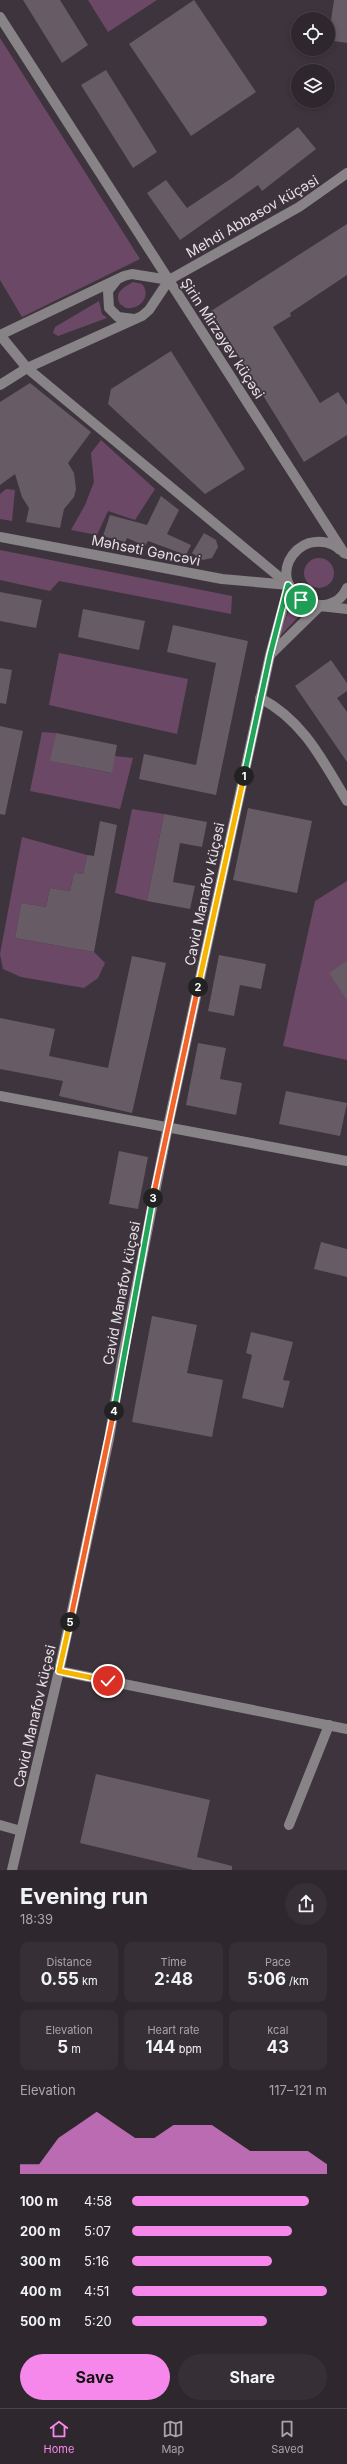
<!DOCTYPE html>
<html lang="en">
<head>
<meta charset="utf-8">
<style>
  :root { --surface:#2e272e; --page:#362f36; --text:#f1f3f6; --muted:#a7a5aa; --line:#49444a; --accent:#f788eb }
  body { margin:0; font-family:Inter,sans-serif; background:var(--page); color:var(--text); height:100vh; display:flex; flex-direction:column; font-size:15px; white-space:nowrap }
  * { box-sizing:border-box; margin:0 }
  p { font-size:13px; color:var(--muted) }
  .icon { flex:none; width:22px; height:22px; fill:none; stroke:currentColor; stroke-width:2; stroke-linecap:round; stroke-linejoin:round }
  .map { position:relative; height:1870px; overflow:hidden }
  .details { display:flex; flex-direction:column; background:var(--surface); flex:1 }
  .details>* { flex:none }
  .buttons { position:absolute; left:291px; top:12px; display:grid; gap:8px }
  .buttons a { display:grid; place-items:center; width:44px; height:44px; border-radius:50%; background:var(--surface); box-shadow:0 2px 6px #0003,0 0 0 1px var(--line); font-size:20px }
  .pin { position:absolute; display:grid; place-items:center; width:34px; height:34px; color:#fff; margin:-17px; border:2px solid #fff; border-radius:50%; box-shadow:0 1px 4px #0007 }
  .km { position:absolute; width:20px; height:20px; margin:-10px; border-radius:50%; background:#222; color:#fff; font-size:11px; line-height:20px; text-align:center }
  .round { display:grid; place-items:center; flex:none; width:42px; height:42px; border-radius:21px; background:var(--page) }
  .overview { display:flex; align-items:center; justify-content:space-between; height:68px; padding:0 20px }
  h1 { font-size:22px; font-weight:700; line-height:30px }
  .stats { display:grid; grid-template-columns:repeat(3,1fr); gap:6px; height:68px; padding:4px 20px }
  .stats div { display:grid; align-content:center; border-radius:8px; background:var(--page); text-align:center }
  .stats b { font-size:17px; font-weight:700 }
  .stats small { font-size:11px; font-weight:400 }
  .stats p { font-size:11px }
  .chart { height:112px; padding:8px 20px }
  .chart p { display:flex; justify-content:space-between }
  .chart svg { width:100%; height:72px; margin-top:4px; fill:var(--accent); opacity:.7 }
  .button { display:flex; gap:8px; margin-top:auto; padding:8px 20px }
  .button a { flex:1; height:46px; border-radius:24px; background:var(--accent); color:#111; font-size:16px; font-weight:700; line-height:46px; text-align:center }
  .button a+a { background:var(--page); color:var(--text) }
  ul { padding:0 20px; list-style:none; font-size:13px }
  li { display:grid; grid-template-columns:64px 48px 1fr; align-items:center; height:30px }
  li i { height:10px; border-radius:5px; background:var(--accent) }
  .tabs { display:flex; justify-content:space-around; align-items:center; height:56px; border-top:1px solid var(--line); background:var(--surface); font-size:11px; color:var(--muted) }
  .tabs a { display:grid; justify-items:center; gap:2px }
  .tabs .current { color:var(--accent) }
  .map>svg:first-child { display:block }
</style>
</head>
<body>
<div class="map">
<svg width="347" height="1870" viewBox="0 0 347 1870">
  <rect width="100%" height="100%" fill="#3e343d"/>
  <!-- green -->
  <g fill="#6c4867">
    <path d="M88 0H157L108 32Z"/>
    <path d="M0 38 140 259 22 317 0 280Z"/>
    <path d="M133 282 142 284C152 296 140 310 126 308L120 304C114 292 123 288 133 282Z"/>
    <path d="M99 301 102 314 107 318 58 336 53 333 55 327Z"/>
    <path d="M101 440 155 489 135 520 108 511 97 535 71 530 85 505 94 482 91 453Z"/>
    <path d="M6 489 15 490 12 521 0 519V494Z"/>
    <path d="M0 550 232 596 231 614 59 581 50 591 0 580Z"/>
    <circle cx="319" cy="573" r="15"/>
    <path d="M291 603 305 610 280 636Z"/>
    <path d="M59 653 188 679 177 734 49 705Z"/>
    <path d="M42 732 56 733 51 761 111 773 115 756 133 758 120 809 30 791Z"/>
    <path d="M132 809 164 814 147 901 115 893Z"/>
    <path d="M22 837 87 855 83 874 74 873 70 891 50 888 46 907 21 903 15 938 94 952 105 963 98 978 84 988 21 977 3 969 0 954Z"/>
    <path d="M347 881V1060L283 1046 315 901Z"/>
  </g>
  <!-- building -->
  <g fill="#675c65">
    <path d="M23 0H60L88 45 62 63Z"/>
    <path d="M194 0 256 92 191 136 129 44Z"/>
    <path d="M334 0H347V43L328 40Z"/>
    <path d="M106 70 157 152 133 168 81 85Z"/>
    <path d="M298 127 316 149 262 191 258 185 180 240 147 193 166 180 187 208 232 178Z"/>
    <path d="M347 224V275L290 313 291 316 273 327 320 403 338 392 347 405V435L304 462 211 311Z"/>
    <path d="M171 351 245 469 205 494 108 404 111 389Z"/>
    <path d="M30 383 91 432 68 463 74 473 76 489 74 497 64 509 60 528 26 522 29 508 22 497 15 474 0 485V402Z"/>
    <path d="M161 496 179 510 167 534 191 545 186 555 148 541 145 546 127 538 125 542 103 536 110 515 147 525Z"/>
    <path d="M204 533 216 540 218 547 212 558 203 560 192 553Z"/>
    <path d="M0 592 42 600 36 628 0 621Z"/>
    <path d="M83 609 145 621 139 650 78 637Z"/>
    <path d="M173 625 248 641 216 795 139 779 144 754 196 765 216 663 167 652Z"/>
    <path d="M331 660 347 683V691L337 698 347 712V762L295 686Z"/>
    <path d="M0 668 12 670 6 704 0 703Z"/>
    <path d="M0 726 23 731 5 815 0 814Z"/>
    <path d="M56 733 117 745 112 773 50 761Z"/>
    <path d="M248 808 312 821 297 893 233 880Z"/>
    <path d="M164 814 207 822 202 847 180 843 173 882 195 886 190 909 147 901Z"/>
    <path d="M100 821 117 825 94 952 15 938 21 903 46 907 50 888 70 891 74 873 83 874 87 855 94 856Z"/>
    <path d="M219 955 266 964 261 989 240 985 234 1016 208 1011Z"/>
    <path d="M132 956 166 963 132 1113 59 1096 63 1081 0 1069V1018L55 1029 49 1056 108 1068Z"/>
    <path d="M347 961V1000L329 973Z"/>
    <path d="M198 1043 226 1048 220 1079 242 1083 236 1115 186 1105Z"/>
    <path d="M286 1091 347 1103 340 1136 279 1124Z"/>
    <path d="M119 1151 148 1157 138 1209 109 1204Z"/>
    <path d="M321 1242 347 1249V1277L314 1269Z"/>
    <path d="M152 1316 197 1325 187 1373 223 1380 212 1437 132 1422Z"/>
    <path d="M251 1332 293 1342 283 1380 290 1381 283 1408 242 1398 252 1355 246 1353Z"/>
    <path d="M96 1774 210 1800 197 1857 232 1866V1870H193L80 1843Z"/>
  </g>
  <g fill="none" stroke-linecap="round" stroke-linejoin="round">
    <!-- minor -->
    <g stroke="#888387" stroke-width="10">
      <path d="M0 17 344 553 347 554"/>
      <path d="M116 281 108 291 109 308 118 317 134 319"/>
      <path d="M0 335 27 368 289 585"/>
      <path d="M0 335 124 276 132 274 169 280"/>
      <path d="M0 385 27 368 142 316 149 310 169 280 299 207 347 173"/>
      <path d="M0 537 222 579 289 585"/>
      <path d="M340 550C332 542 320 540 309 543 300 546 293 553 289 561 273 597 331 624 347 588"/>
      <path d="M271 654 320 606 347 609"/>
      <path d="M260 698C303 720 323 761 347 801"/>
      <path d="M0 1096 347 1161"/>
      <path d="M59 1671 347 1729"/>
      <path d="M0 1825 21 1831"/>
      <path d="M289 1825 329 1725"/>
      <path d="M12 1870 59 1671 109 1439 122 1360 168 1126 270 655 289 585"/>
    </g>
  </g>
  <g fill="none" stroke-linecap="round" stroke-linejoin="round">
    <defs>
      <path id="split-1" d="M244 776 270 655 288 585 301 600"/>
      <path id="split-2" d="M198 987 244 776"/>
      <path id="split-3" d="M153 1198 198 987"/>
      <path id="split-4" d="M114 1411 153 1198"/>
      <path id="split-5" d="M70 1622 114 1411"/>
      <path id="split-6" d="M70 1622 59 1671 108 1681"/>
    </defs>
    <!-- split-1 casing -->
    <use href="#split-1" stroke="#fff" stroke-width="8"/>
    <!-- split-2 casing -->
    <use href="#split-2" stroke="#fff" stroke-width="8"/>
    <!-- split-3 casing -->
    <use href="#split-3" stroke="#fff" stroke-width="8"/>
    <!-- split-4 casing -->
    <use href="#split-4" stroke="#fff" stroke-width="8"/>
    <!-- split-5 casing -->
    <use href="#split-5" stroke="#fff" stroke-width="8"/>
    <!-- split-6 casing -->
    <use href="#split-6" stroke="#fff" stroke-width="8"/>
    <!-- split-1 -->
    <use href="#split-1" stroke="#22a559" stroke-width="5"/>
    <!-- split-2 -->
    <use href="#split-2" stroke="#f5b400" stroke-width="5"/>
    <!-- split-3 -->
    <use href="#split-3" stroke="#f0652b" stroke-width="5"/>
    <!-- split-4 -->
    <use href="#split-4" stroke="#22a559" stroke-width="5"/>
    <!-- split-5 -->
    <use href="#split-5" stroke="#f0652b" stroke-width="5"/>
    <!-- split-6 -->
    <use href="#split-6" stroke="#f5b400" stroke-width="5"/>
  </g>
  <g text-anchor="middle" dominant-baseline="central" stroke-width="3.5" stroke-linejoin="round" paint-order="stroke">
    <!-- street labels -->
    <g font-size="14" fill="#e6e0e5" stroke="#3e343d">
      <text transform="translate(252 216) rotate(-30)">Mehdi Abbasov küçəsi</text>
      <text transform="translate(223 338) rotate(57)">Şirin Mirzəyev küçəsi</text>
      <text transform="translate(146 550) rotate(11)">Məhsəti Gəncəvi</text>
      <text transform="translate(204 894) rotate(-78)">Cavid Manafov küçəsi</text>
      <text transform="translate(121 1293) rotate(-79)">Cavid Manafov küçəsi</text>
      <text transform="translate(34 1716) rotate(-77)">Cavid Manafov küçəsi</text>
    </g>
  </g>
</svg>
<div class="buttons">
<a><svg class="icon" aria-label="locate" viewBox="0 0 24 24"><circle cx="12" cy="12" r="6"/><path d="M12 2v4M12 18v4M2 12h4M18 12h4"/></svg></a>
<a><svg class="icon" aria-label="layers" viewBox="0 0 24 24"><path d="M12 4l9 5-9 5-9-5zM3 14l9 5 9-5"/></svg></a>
</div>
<div class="pin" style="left:301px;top:600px;background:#1e9e55"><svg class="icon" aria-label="arrive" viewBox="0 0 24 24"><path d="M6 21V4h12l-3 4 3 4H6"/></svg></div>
<div class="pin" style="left:108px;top:1681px;background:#d93025"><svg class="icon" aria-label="check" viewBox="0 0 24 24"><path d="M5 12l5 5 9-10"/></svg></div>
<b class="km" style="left:244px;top:776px">1</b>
<b class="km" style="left:198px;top:987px">2</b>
<b class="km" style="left:153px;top:1198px">3</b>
<b class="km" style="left:114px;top:1411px">4</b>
<b class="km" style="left:70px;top:1622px">5</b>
</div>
<section class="details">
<div class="overview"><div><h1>Evening run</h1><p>18:39</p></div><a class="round"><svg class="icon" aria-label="share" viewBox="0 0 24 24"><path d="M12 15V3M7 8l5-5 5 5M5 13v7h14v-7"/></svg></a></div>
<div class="stats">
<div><p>Distance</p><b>0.55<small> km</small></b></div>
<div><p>Time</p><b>2:48</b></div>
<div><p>Pace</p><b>5:06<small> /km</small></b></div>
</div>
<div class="stats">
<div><p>Elevation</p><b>5<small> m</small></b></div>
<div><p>Heart rate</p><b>144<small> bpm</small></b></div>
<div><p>kcal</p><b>43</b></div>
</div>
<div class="chart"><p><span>Elevation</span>117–121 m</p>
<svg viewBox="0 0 160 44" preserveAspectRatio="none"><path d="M0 44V38L10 38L20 22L30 14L40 6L50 14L60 22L70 22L80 14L90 14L100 14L110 22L120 30L130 30L140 30L150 30L160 38V44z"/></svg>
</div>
<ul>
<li><b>100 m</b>4:58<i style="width:91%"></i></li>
<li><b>200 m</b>5:07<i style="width:82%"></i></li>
<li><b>300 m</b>5:16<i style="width:72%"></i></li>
<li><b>400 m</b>4:51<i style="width:100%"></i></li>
<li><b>500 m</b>5:20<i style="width:69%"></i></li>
</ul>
<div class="button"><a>Save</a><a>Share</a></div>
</section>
<nav class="tabs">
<a class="current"><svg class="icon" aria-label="home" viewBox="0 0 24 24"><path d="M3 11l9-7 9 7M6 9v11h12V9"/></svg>Home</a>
<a><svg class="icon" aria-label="map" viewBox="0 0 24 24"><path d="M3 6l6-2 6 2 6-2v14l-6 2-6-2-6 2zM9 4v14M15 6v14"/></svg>Map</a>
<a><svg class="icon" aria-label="saved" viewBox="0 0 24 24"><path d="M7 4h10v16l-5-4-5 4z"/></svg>Saved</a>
</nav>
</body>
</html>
